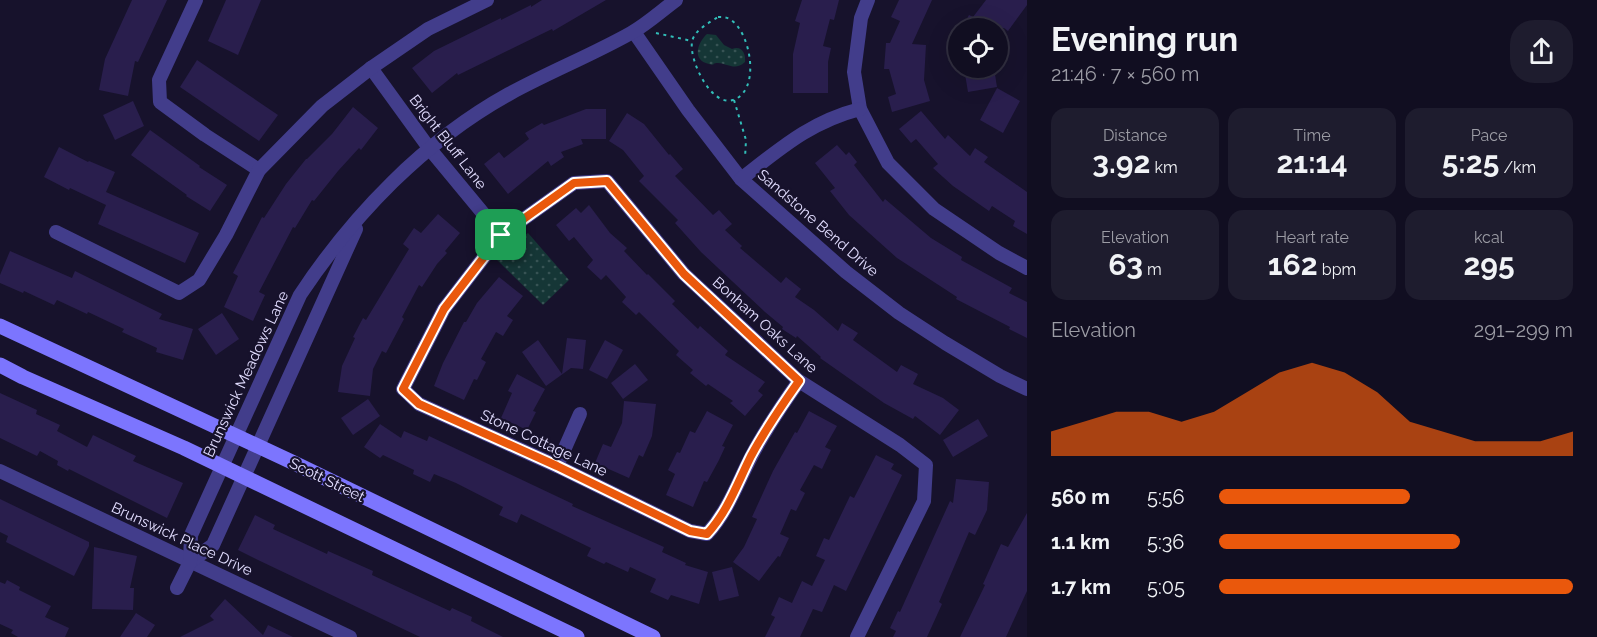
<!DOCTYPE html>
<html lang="en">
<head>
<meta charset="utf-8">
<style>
  :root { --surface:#110e21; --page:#1e1c2e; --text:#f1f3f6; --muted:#9c9ca5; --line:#302e3f; --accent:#ea580c }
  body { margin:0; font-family:Raleway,sans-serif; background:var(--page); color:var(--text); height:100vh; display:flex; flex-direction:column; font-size:22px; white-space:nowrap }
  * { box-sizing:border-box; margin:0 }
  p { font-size:20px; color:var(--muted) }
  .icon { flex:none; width:33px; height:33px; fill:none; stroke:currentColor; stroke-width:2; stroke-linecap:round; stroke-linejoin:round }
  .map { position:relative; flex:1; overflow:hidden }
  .drawer { display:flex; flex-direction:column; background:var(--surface); width:570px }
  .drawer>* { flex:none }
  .fabs { position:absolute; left:948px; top:18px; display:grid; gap:12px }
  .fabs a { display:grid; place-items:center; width:60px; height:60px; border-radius:50%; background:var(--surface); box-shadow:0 6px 24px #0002,0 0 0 2px var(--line); font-size:30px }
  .pin { position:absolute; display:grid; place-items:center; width:51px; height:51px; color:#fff; margin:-26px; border-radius:12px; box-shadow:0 3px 9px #0006 }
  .round { display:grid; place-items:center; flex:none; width:63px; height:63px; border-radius:24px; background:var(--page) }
  .head { display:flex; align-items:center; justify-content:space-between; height:102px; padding:0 24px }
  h1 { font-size:33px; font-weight:700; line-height:45px }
  .metrics { display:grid; grid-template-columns:repeat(3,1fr); gap:9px; height:102px; padding:6px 24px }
  .metrics div { display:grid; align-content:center; border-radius:15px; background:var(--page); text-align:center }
  .metrics b { font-size:30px; font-weight:700 }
  .metrics small { font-size:16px; font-weight:400 }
  .metrics p { font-size:16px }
  .chart { height:168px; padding:12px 24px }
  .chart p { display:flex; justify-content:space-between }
  .chart svg { width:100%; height:108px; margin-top:6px; fill:var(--accent); opacity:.7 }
  ul { padding:0 24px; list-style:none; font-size:20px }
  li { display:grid; grid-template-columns:96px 72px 1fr; align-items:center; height:45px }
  li i { height:15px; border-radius:8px; background:var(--accent) }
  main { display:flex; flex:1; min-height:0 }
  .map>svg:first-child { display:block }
</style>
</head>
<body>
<main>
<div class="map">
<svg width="1027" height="637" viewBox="0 0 1027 637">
  <defs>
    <pattern id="park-dots" width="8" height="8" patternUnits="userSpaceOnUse" patternTransform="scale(1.5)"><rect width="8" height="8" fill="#153636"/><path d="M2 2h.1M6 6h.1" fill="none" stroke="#375354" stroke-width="1.8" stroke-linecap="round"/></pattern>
  </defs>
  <rect width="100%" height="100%" fill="#17122c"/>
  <!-- park -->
  <g fill="url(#park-dots)">
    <path d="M707 34 716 35 724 45 732 49C742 45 746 54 745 62 735 71 729 64 718 63 711 63 716 66 709 64 691 60 698 42 707 34Z"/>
    <path d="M528 233 569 280 543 305 495 258Z"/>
  </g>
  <!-- building -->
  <g fill="#291e4d">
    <path d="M132 0H167L138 62 135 61 128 96 99 90 105 59Z"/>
    <path d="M226 0H261L238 55 208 41Z"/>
    <path d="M542 0H606L553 31 552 29 458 75 457 73 432 93 412 68 434 51 501 18V20L531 5V7Z"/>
    <path d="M802 0H839L834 20 830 19 823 46 831 48 828 62V93H793V54L800 23 795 21Z"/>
    <path d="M899 0H932L912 44 926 45 924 80 930 101 892 112 888 97 896 94 889 69H884L886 43H890L900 21 891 17Z"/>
    <path d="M986 0H1027V5L1008 31 1004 28H962L969 15 973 17Z"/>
    <path d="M197 60 278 115 259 141 180 87Z"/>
    <path d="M964 68H994L997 87 968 92Z"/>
    <path d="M997 88 1020 101 1003 133 980 120Z"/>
    <path d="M133 101 144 126 115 140 103 115Z"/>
    <path d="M353 107 378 128 361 150 359 148 338 171 314 201 312 200 295 228 293 227 259 292 265 295 253 321 224 307 238 276 233 273 262 217 264 218 286 184 306 159H307L332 134Z"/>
    <path d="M586 109H606V139H581L583 144 561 152 564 157 551 166 548 161 508 194 484 164 499 152 504 158 529 139 525 133 542 123 544 125Z"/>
    <path d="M921 111 945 139 948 135 970 156 975 148 988 157 984 162 1027 192V234L1013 226 1015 221 992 206 989 211 953 186 933 168 938 164 916 139 911 143 899 129Z"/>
    <path d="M627 113 644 124 669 155 670 154 683 169 675 176 713 215 719 210 732 224 725 230 742 246 740 248 781 283 786 277 801 289 795 297 814 310 838 331 842 323 858 333 853 340 897 372 901 365 918 374 913 384 943 398 959 410 940 435 915 416 913 419 884 403 820 358 821 357 797 336 796 338 782 329 783 327 765 312 701 252 675 223 678 220 639 181 644 176 623 150 609 141Z"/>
    <path d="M150 130 200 166 199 167 227 185 210 211 186 196 187 195 131 155Z"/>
    <path d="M837 145 846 155 849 152 857 162 854 165 883 202 885 199 931 238 962 257 961 260 1012 288 1009 293 1027 302V338L1009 329 1010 327 956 299 957 297 897 258 849 215 830 191 835 188 815 163Z"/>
    <path d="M59 147 88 162 89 161 115 172 106 192 199 233 185 263 98 224 106 205 70 188 69 190 44 177Z"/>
    <path d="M589 205 610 233 627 248 624 251 647 275 648 274 675 301 672 304 698 329 700 326 728 351 725 355 765 382 758 391 763 395 745 416 730 403 733 401 708 384 706 386 690 373 693 370 676 355 679 351 639 312 636 315 622 302 626 297 606 275 601 280 587 267 593 260 574 237 569 241 556 225 576 208 581 213Z"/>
    <path d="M438 214 460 233 445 251 447 253 437 264 422 287 419 285 402 317 404 319 386 353 382 351 373 369 370 396 338 392 342 366 355 338 353 337 363 318 366 320 409 249 403 244 414 228 421 233Z"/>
    <path d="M10 251 72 278 75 271 162 314 159 319 193 329 183 360 156 352 157 348 122 332 124 329 88 312 87 314 57 300 54 305 24 291 23 293 0 283V275Z"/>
    <path d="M499 277 523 296 507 316 513 320 503 336 496 332 481 359 486 362 477 380 474 379 464 400 434 386 443 363 464 322H466L477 303Z"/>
    <path d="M222 313 239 339 216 355 198 329Z"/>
    <path d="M567 338 586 340 583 369 571 368 546 386 522 352 538 340 562 374Z"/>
    <path d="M605 340 623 350 607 379 589 370Z"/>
    <path d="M635 364 648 380 623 399 611 383Z"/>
    <path d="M517 374 545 389 533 411 536 412 527 430 501 418 512 393 508 391Z"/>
    <path d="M0 393 37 410 36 414 60 425 57 431 87 447 93 435 136 456 133 461 183 483 167 518 69 469 68 471 57 465 58 461 40 451 37 456 0 438Z"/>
    <path d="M368 399 380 416 353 435 341 418Z"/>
    <path d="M624 401 656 404 652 436 643 457 639 455 629 478 595 463 603 444 611 447 622 423Z"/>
    <path d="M707 411 733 425 722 446 725 447 719 460 707 482 704 481 693 507 666 495 675 474 668 470 677 452 680 453 690 431 695 433Z"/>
    <path d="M809 411 837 426 825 447 831 450 822 469 814 465 800 490 805 493 796 511 791 509 780 534 789 538 780 557 778 556 759 581 733 562 744 547 757 519 752 517 773 471 795 432 797 433Z"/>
    <path d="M978 419 988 436 953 457 943 440Z"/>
    <path d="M380 424 401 438 404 431 427 441 429 436 573 504 572 506 664 547 662 552 686 563 685 565 708 572 699 604 671 595 668 600 650 592 656 579 630 567 628 572 606 562 604 564 587 556 591 548 521 514 517 523 499 515 503 507 456 483 434 474 430 482 413 474 414 470 383 455 380 458 364 447Z"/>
    <path d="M876 455 894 464 891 469 902 475 846 591 834 585 822 612 813 609 800 637H765L775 617 771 615 779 597 792 603 802 581 812 586 825 560 816 556 824 538 829 540 850 496 854 498Z"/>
    <path d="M956 479 989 482 987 510 975 535 969 532 939 602 942 604 927 637H893L896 631 890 628 898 611 900 612 950 501 953 503Z"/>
    <path d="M0 499 89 542V546L74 576 6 542 8 536 0 532Z"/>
    <path d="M1027 513V591L1006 637H960L985 585 983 584 1001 544 1008 547Z"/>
    <path d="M255 515 275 525 273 529 327 554 328 551 373 571 372 575 450 611 452 608 472 617 471 621 503 637H420L258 560 238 550Z"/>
    <path d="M94 547 137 556 130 588H134L133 610 92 609Z"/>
    <path d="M732 567 739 596 719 601 712 572Z"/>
    <path d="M7 580 20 587 19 590 51 606 45 617 69 628 65 637H18L11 633 13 630 0 624V582L5 584Z"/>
    <path d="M225 599 263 635 268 625 293 637H180L214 620 210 616Z"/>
    <path d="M136 613 155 625 147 637H120Z"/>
  </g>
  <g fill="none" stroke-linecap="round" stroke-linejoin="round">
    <!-- path -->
    <g stroke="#32beb9" stroke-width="2" stroke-dasharray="3 4.5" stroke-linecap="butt">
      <path d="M718 17C723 17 727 17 731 20 751 33 761 91 733 100 711 107 689 60 692 42 694 30 709 23 718 17Z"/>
      <path d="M656 33 692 41"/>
      <path d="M734 100 746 140 745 158"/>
    </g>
    <!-- minor -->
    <g stroke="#423d8b" stroke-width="14">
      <path d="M196 0 159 80 160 102 205 135 259 170"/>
      <path d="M868 0 861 18 854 72 860 109 888 163 934 209 999 253 1027 268"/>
      <path d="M634 32 688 110 741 179 846 272 899 313 945 343 1000 376 1027 389"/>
      <path d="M371 68 429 148 501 235"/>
      <path d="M741 179C781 148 810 122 860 109"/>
      <path d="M56 232 179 293 199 280 226 235 259 170 322 106 371 68 428 29 487 0"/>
      <path d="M799 381C782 405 765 430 751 457 737 484 728 511 707 534L690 531 557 466 419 404 403 389 444 309 501 235 574 183 607 181 684 274 799 381 900 445 926 465 924 501 857 637"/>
      <path d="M557 466 580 414"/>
      <path d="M0 471 350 637"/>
      <path d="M190 562 213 545 356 229"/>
      <path d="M177 588 190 562 191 535 300 295C353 215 424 141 509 94 549 72 592 55 631 33 647 24 661 11 676 0"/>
    </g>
    <!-- secondary -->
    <g stroke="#7c75fe" stroke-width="15">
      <path d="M0 326 292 462 653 637"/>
      <path d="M0 365 23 377 184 448 577 637"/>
    </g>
  </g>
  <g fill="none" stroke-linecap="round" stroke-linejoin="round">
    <defs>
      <path id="route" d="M607 181 684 274 799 381C782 405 765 430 751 456 737 484 728 511 707 534L690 531 557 466 419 404 403 389 444 309 501 235 574 183Z"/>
    </defs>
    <!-- route casing -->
    <use href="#route" stroke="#fff" stroke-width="12"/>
    <!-- route -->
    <use href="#route" stroke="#ea580c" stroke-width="8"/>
  </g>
  <g text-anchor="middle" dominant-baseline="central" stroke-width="4.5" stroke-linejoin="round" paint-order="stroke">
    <!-- street labels -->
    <g font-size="15" fill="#e2ddff" stroke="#17122c">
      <text transform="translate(448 142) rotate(52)">Bright Bluff Lane</text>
      <text transform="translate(818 223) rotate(41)">Sandstone Bend Drive</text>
      <text transform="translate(765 325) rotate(42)">Bonham Oaks Lane</text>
      <text transform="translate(246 374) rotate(-65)">Brunswick Meadows Lane</text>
      <text transform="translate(544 443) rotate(25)">Stone Cottage Lane</text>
      <text transform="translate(327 480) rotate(26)">Scott Street</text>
      <text transform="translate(182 539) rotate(25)">Brunswick Place Drive</text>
    </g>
  </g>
</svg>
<div class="fabs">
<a><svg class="icon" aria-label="locate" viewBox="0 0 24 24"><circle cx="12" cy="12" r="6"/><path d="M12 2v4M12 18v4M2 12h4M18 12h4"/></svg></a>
</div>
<div class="pin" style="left:501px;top:235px;background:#1e9e55"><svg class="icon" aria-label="arrive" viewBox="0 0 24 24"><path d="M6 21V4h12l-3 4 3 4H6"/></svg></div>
</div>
<section class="drawer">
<div class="head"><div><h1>Evening run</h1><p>21:46 · 7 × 560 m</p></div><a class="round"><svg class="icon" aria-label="share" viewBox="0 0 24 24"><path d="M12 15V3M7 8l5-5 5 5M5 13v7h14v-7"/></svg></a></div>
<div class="metrics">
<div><p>Distance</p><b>3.92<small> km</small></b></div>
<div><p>Time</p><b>21:14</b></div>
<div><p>Pace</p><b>5:25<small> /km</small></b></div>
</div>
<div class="metrics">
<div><p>Elevation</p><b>63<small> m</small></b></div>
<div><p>Heart rate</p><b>162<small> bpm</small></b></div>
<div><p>kcal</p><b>295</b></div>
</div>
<div class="chart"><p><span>Elevation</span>291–299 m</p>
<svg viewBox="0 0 160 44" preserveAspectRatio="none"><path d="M0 44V34L10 30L20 26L30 26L40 30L50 26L60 18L70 10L80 6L90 10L100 18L110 30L120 34L130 38L140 38L150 38L160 34V44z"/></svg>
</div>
<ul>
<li><b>560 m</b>5:56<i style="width:54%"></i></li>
<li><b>1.1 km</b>5:36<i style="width:68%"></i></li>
<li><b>1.7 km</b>5:05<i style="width:100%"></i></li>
</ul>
</section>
</main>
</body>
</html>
